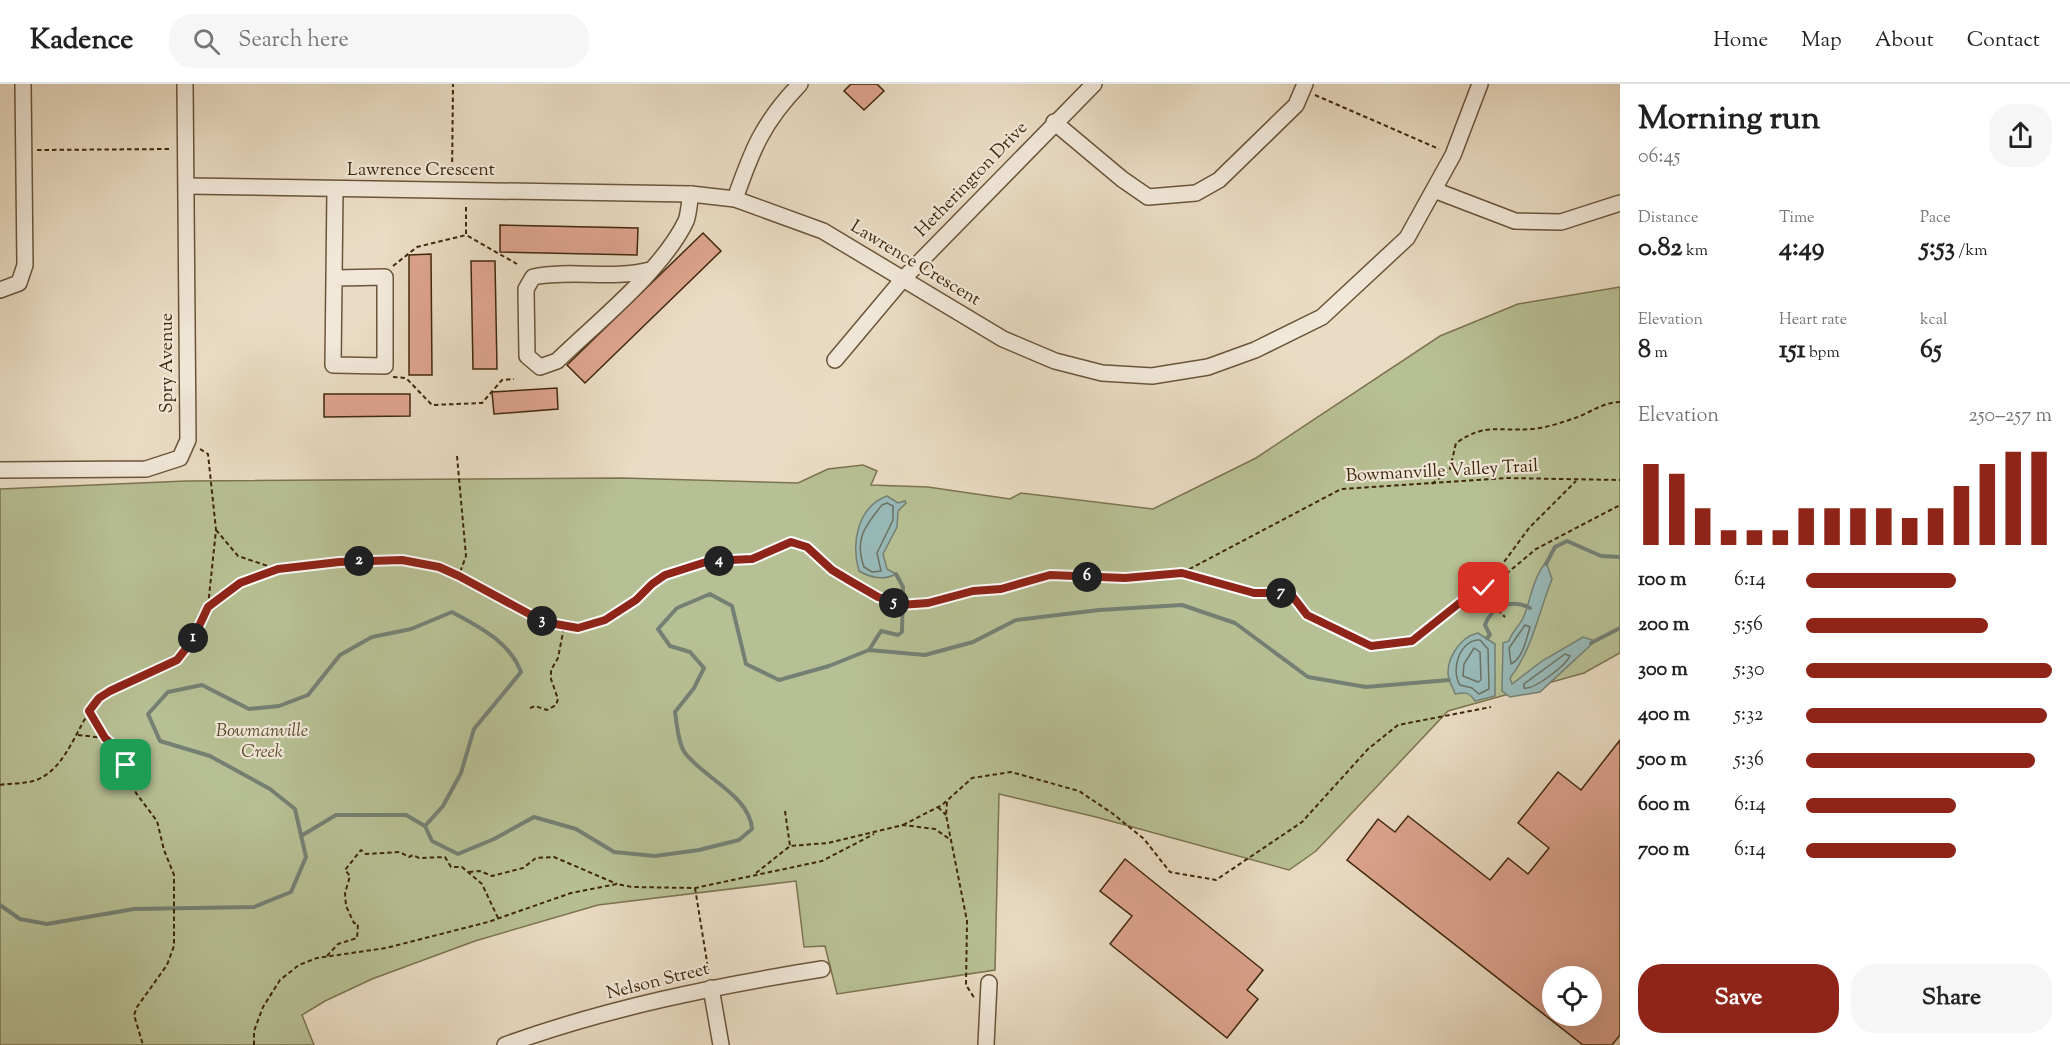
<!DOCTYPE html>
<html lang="en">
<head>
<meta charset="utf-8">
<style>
  :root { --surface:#fff; --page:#f6f6f6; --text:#222; --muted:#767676; --line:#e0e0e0; --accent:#8f2418 }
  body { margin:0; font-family:"Sorts Mill Goudy",serif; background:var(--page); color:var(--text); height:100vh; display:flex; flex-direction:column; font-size:22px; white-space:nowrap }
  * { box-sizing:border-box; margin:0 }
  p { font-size:20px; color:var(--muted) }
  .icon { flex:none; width:33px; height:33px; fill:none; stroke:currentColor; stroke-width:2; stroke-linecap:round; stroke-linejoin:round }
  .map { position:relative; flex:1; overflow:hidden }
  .sheet { display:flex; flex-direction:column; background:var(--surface); width:450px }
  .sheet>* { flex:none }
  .buttons { position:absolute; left:1542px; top:882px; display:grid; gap:12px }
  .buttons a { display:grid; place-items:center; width:60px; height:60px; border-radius:50%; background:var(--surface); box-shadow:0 6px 24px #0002; font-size:30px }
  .pin { position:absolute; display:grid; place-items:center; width:51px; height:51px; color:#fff; margin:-26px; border-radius:12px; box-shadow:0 3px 9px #0006 }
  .km { position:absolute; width:30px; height:30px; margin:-15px; border-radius:50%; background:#222; color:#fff; font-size:16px; line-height:30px; text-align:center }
  .round { display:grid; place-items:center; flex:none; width:63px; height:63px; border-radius:24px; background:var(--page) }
  .head { display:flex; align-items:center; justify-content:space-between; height:102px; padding:0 18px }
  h1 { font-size:33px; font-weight:800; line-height:45px }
  .stats { display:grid; grid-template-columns:repeat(3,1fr); gap:9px; height:102px; padding:6px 18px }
  .stats div { display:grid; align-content:center }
  .stats b { font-size:26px; font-weight:800 }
  .stats small { font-size:16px; font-weight:400 }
  .stats p { font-size:16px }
  .chart { height:168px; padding:12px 18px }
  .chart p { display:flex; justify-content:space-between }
  .chart svg { width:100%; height:108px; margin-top:6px; stroke:var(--accent); stroke-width:6 }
  .cta { display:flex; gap:12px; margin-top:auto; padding:12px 18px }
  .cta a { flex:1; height:69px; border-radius:24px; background:var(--accent); color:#fff; font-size:24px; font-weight:800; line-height:69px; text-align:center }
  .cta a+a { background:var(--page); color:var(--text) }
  ul { padding:0 18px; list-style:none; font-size:20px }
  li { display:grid; grid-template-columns:96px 72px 1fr; align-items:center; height:45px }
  li i { height:15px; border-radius:8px; background:var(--accent) }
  header { display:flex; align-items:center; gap:36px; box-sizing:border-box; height:84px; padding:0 30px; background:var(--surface); border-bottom:2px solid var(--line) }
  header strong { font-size:28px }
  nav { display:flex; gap:33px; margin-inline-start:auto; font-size:21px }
  .search { width:420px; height:54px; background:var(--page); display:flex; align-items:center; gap:15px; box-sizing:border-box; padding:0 21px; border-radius:24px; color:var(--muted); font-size:22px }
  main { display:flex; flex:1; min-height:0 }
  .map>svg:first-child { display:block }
</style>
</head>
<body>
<header>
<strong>Kadence</strong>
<div class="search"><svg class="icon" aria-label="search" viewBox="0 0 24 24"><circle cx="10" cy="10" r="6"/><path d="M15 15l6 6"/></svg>Search here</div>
<nav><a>Home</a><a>Map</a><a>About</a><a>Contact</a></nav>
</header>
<main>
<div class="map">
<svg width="1620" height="961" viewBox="0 0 1620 961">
  <rect width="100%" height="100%" fill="#eadcc4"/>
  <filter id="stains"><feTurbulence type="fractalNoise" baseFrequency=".00333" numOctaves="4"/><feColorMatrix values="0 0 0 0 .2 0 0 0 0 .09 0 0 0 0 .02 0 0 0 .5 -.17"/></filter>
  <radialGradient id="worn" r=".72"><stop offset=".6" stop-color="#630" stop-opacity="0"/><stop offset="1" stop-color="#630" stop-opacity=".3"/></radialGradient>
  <!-- green -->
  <path fill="#b7c094" stroke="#7c7450" stroke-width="1.5" d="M1620 203V569L1584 589 1448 627 1316 767 1289 786 1096 733 999 710 995 886 837 910 825 862 804 863 796 797 598 821 475 857 372 895 325 917 302 931 314 961H0V405L186 397 622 394 798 399 828 385 863 381 877 387 871 401 928 403 1010 415 1021 409 1153 425 1256 374 1440 252 1518 220Z"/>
  <!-- water -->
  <g fill="#98bab9" stroke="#758074" stroke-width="1.5">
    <path d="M887 412 898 419 905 417 906 419 898 427 897 443 883 470 887 485 896 490C883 497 871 494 859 487 851 460 857 423 887 412Z"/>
    <path d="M1546 478 1552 495C1538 530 1533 564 1510 594L1512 600 1542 577 1583 553 1595 557 1540 608 1510 613 1502 607 1503 559 1509 557C1512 547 1520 542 1524 532 1531 514 1533 494 1546 478Z"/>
    <path d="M1478 549 1495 560V612L1475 617C1469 608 1466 608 1455 610 1454 605 1451 601 1449 596 1444 576 1460 553 1478 549Z"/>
  </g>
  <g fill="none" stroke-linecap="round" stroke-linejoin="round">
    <!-- shore -->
    <g stroke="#6c7162" stroke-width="1.5">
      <path d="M887 419 893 422V436L877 469 881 487 872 488 864 483C854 455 865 442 882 421Z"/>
      <path d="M1525 541 1530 543C1526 556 1523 574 1511 580L1509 564Z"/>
      <path d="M1480 556 1488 565 1489 605 1479 610 1472 604 1460 601C1450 586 1460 555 1480 556Z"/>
      <path d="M1474 564 1480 568 1481 596 1478 598 1463 592 1464 580Z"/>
      <path d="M1565 570 1570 572C1565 582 1534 606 1524 604V600Z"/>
    </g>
    <!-- stream -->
    <g stroke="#758074" stroke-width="4">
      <path d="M1546 480 1555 463 1567 457 1601 472 1620 473"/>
      <path d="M1487 554 1490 551 1485 541C1491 523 1512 514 1530 524"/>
      <path d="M1591 559 1620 544"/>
      <path d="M869 566 881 547 898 551 902 548 903 503 896 490"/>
      <path d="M301 752 336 731H406L425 742"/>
      <path d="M0 821 20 835 47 840 134 825 254 823 291 808 306 773 295 725 270 705 210 672 160 657 148 630 168 608 202 601 249 625 279 622 308 611 340 571 372 553 411 545 452 528C479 543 509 557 521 588L474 645 461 689 443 722 425 742 432 757 458 770 494 755 534 733 576 745 614 768 655 772 699 766 739 756 752 745C750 712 704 694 685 669 678 659 677 640 675 628L694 604 704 584 690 568 670 562 658 545 677 524 710 510 732 522 746 580 779 596 829 582 869 566 925 571 973 558 1016 536 1099 526 1182 521 1235 539 1308 593 1366 603 1449 596"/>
    </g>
  </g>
  <!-- building -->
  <g fill="#dea48f" stroke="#40280c" stroke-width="1.5" fill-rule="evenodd">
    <path d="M851 0H877L884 7 864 26 844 7Z"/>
    <path d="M500 141 638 144 637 171 500 168Z"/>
    <path d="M703 149 721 167 585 299 567 281Z"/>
    <path d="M431 170 432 291H409V171Z"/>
    <path d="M471 177H495L497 285H473Z"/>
    <path d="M557 304 558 325 494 330 492 308Z"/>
    <path d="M324 310H410V332L324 333Z"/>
    <path d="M1620 656V951L1612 961H1583L1347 776 1378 735 1395 748 1408 732 1490 796 1508 774 1528 790 1549 764 1518 739 1558 688 1581 706ZM1552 892H1592V932H1552Z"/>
    <path d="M1125 775 1263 886 1247 906 1258 915 1227 954 1110 860 1132 832 1100 807Z"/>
  </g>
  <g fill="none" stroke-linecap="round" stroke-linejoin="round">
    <defs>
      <g id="minor">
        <path d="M1054 38 1122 95 1148 113 1196 109 1219 96 1296 21 1305 0"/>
        <path d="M187 102 691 110 735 115 823 147 1003 255 1055 277 1102 289 1152 292 1208 283 1255 266 1322 233 1407 154 1453 71 1480 0"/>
        <path d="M335 106 333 281 385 282V193L335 194"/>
        <path d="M1434 106 1515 137 1561 138 1620 119"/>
        <path d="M735 115C752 66 763 38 800 0"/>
        <path d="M650 186C611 196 572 185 533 193L526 205 527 272 540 283 557 277C597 238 662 187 686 137 689 129 689 119 691 110"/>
        <path d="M0 206 19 199 25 181 23 0"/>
        <path d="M835 276 903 195 1094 0"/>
        <path d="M0 386 146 385 180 374 188 356 185 0"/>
        <path d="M711 904 721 961"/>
        <path d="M505 961C607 924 715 902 822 885"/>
        <path d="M986 961 989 899"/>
      </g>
    </defs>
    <!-- minor casing -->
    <use href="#minor" stroke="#6a553a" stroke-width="18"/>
    <!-- path -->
    <g stroke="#40280c" stroke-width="2" stroke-dasharray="4.5 3" stroke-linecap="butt">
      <path d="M1315 11 1439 65"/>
      <path d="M37 66 172 65"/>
      <path d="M452 93 453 0"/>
      <path d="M466 123V151L517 180"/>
      <path d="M393 182 417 163 466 151"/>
      <path d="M393 293 406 294 432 321 482 319 502 296 514 295"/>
      <path d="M200 365 208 370 216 446 208 522"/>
      <path d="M457 372 466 472 459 491"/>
      <path d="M1432 400 1450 385 1456 359C1487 338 1498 348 1532 345 1545 344 1560 339 1572 335 1589 330 1602 318 1620 318"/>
      <path d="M216 446 238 472 277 485"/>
      <path d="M1182 489 1254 509H1290L1307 531 1370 562 1411 557 1463 517 1481 511 1536 465 1620 421"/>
      <path d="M1482 508 1529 444 1576 397"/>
      <path d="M1481 511 1505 533"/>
      <path d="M530 624 535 622 547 626 556 621 558 615 551 595V586L558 574 564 543"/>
      <path d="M89 628 105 654"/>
      <path d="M78 651 105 654 121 669 136 709 157 737 164 766 174 791V862L167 881 137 923 134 931 143 961"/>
      <path d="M0 701C11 699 22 700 33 697 67 688 78 637 99 614L177 576 192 557 208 523 240 499 278 485 339 478 402 476 439 483 458 492 544 538 577 544 605 536 636 516 652 500 665 491 709 477 752 475 791 458 807 463 832 486 878 513 900 521 928 520 1049 491 1125 494 1182 489 1341 405 1506 394 1620 396"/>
      <path d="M947 718 946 731 967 837 966 901 975 915"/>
      <path d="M938 723 946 731"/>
      <path d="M785 727 790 762"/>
      <path d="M903 741 942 721 972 694 1011 688 1079 707 1112 729 1144 755 1170 788 1216 796 1302 738 1368 665 1398 641 1491 623"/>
      <path d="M469 788 480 787 492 792 523 784 536 774 554 773 617 800"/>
      <path d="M756 789 790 762 828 759 903 741 935 745 951 756"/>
      <path d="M695 804 709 890"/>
      <path d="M327 872 338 860 357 854 358 840 354 839 346 822 345 809 350 792 345 786 361 766 366 770 400 768 409 773 413 771 419 774 445 773 451 783H462L482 800 498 834"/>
      <path d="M254 961V947L263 923 280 896 299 881 317 874 386 864 488 838 571 809 617 800 632 803 695 804 822 777 874 750"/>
    </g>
    <!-- minor -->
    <use href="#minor" stroke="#f1e8d9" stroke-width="15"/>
  </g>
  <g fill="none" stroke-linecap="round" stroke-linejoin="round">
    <defs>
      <path id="route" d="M126 681 121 669 105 654 89 627 99 614 110 607 177 576 192 557 208 523 240 499 278 485 339 478 402 476 439 483 459 492 544 538 578 544 605 536 636 516 652 500 665 491 709 477 752 475 791 458 807 463 832 486 852 498 878 513 900 521 928 519 973 507 1001 505 1050 491 1125 494 1182 489 1254 509H1290L1307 531 1371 562 1412 557 1462 517 1481 511 1484 504"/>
    </defs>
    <!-- route casing -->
    <use href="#route" stroke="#fff" stroke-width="12"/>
    <!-- route -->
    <use href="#route" stroke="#8f2418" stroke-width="8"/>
  </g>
  <g text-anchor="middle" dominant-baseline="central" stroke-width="4.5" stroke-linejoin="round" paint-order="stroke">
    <!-- street labels -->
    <g font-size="18" fill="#40280c" stroke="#f1e8d9">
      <text x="421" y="87">Lawrence Crescent</text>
      <text transform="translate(972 96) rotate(-46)">Hetherington Drive</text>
      <text transform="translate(915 180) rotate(31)">Lawrence Crescent</text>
      <text transform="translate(168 279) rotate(-90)">Spry Avenue</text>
      <text transform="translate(1442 388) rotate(-3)">Bowmanville Valley Trail</text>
      <text transform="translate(658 898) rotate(-14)">Nelson Street</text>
    </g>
    <!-- park labels -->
    <g font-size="18" font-style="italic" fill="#5e4e2e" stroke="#f1e8d9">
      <text x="262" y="648">Bowmanville<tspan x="262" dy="21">Creek</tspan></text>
    </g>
  </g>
  <rect width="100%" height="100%" filter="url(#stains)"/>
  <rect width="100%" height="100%" fill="url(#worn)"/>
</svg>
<div class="buttons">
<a><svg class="icon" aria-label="locate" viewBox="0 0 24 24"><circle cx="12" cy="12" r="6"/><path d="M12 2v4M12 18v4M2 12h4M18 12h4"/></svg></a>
</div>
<div class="pin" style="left:126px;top:681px;background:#1e9e55"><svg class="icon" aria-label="arrive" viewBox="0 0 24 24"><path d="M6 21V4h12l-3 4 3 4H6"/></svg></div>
<div class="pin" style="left:1484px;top:504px;background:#d93025"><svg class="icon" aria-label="check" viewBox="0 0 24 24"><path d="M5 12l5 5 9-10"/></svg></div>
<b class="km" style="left:193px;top:554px">1</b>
<b class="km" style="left:359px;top:477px">2</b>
<b class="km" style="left:542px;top:537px">3</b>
<b class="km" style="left:719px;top:477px">4</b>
<b class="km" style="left:894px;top:519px">5</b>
<b class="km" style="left:1087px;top:493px">6</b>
<b class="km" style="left:1281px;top:509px">7</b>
</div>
<section class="sheet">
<div class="head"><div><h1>Morning run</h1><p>06:45</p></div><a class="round"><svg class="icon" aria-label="share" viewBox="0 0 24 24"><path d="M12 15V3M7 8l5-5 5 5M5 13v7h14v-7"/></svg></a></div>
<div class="stats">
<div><p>Distance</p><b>0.82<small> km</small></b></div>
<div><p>Time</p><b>4:49</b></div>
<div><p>Pace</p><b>5:53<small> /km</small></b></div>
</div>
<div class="stats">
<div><p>Elevation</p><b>8<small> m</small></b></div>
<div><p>Heart rate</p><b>151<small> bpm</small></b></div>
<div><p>kcal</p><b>65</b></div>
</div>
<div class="chart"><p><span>Elevation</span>250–257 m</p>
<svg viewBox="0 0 160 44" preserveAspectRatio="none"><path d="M5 44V11M15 44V15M25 44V29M35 44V38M45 44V38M55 44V38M65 44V29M75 44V29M85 44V29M95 44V29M105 44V33M115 44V29M125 44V20M135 44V11M145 44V6M155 44V6"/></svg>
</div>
<ul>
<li><b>100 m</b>6:14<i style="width:61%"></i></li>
<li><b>200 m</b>5:56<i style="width:74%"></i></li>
<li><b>300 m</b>5:30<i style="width:100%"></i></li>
<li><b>400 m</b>5:32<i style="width:98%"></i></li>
<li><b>500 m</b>5:36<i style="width:93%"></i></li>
<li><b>600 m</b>6:14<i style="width:61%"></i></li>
<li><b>700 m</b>6:14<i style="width:61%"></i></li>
</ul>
<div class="cta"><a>Save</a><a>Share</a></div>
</section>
</main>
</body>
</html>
